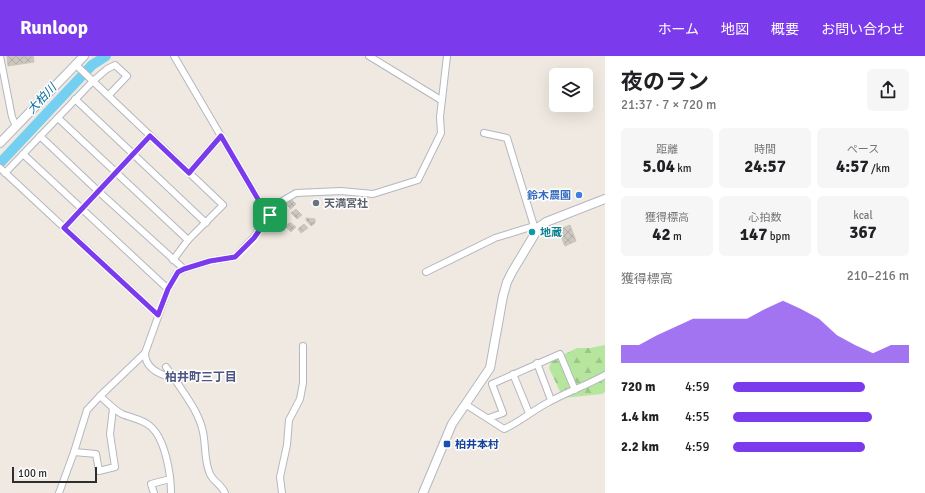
<!DOCTYPE html>
<html lang="ja">
<head>
<meta charset="utf-8">
<style>
  :root { --surface:#fff; --page:#f6f6f6; --text:#202124; --muted:#757577; --accent:#7c3aed }
  body { margin:0; font-family:Signika,"Noto Sans JP",sans-serif; background:var(--page); color:var(--text); height:100vh; display:flex; flex-direction:column; font-size:15px; white-space:nowrap }
  * { box-sizing:border-box; margin:0 }
  p { font-size:13px; color:var(--muted) }
  .icon { flex:none; width:22px; height:22px; fill:none; stroke:currentColor; stroke-width:2; stroke-linecap:round; stroke-linejoin:round }
  .map { position:relative; flex:1; overflow:hidden }
  .drawer { display:flex; flex-direction:column; background:var(--surface); width:320px }
  .drawer>* { flex:none }
  .controls { position:absolute; left:549px; top:12px; display:grid; gap:8px }
  .controls a { display:grid; place-items:center; width:44px; height:44px; border-radius:6px; background:var(--surface); box-shadow:0 4px 16px #0002; font-size:20px }
  .scale { position:absolute; left:12px; bottom:10px; width:85px; box-sizing:border-box; padding-left:4px; border:2px solid #2e2e2e; border-top:0; font-size:11px; line-height:14px; white-space:nowrap; color:#2e2e2e; -webkit-text-stroke:3px #fff; paint-order:stroke }
  .pin { position:absolute; display:grid; place-items:center; width:34px; height:34px; color:#fff; margin:-17px; border-radius:8px; box-shadow:0 2px 6px #0006 }
  .round { display:grid; place-items:center; flex:none; width:42px; height:42px; border-radius:6px; background:var(--page) }
  .summary { display:flex; align-items:center; justify-content:space-between; height:68px; padding:0 16px }
  h1 { font-size:22px; font-weight:700; line-height:30px }
  .metrics { display:grid; grid-template-columns:repeat(3,1fr); gap:6px; height:68px; padding:4px 16px }
  .metrics div { display:grid; align-content:center; border-radius:6px; background:var(--page); text-align:center }
  .metrics b { font-size:17px; font-weight:700 }
  .metrics small { font-size:11px; font-weight:400 }
  .metrics p { font-size:11px }
  .chart { height:112px; padding:8px 16px }
  .chart p { display:flex; justify-content:space-between }
  .chart svg { width:100%; height:72px; margin-top:4px; fill:var(--accent); opacity:.7 }
  ul { padding:0 16px; list-style:none; font-size:13px }
  li { display:grid; grid-template-columns:64px 48px 1fr; align-items:center; height:30px }
  li i { height:10px; border-radius:5px; background:var(--accent) }
  header { display:flex; align-items:center; gap:24px; box-sizing:border-box; height:56px; padding:0 20px; background:var(--accent); color:#fff }
  header strong { font-size:19px }
  nav { display:flex; gap:22px; margin-inline-start:auto; font-size:14px }
  main { display:flex; flex:1; min-height:0 }
  .map>svg:first-child { display:block }
</style>
</head>
<body>
<header>
<strong>Runloop</strong>
<nav><a>ホーム</a><a>地図</a><a>概要</a><a>お問い合わせ</a></nav>
</header>
<main>
<div class="map">
<svg width="605" height="437" viewBox="0 0 605 437">
  <defs>
    <pattern id="forest-firs" width="22" height="20" patternUnits="userSpaceOnUse"><rect width="22" height="20" fill="#b6e59e"/><path d="M5 1l3.5 6h-7zM16 11l3.5 6h-7z" fill="#9dc588"/></pattern>
    <pattern id="building-cross-hatch" width="8" height="8" patternUnits="userSpaceOnUse"><rect width="8" height="8" fill="#cbc7bf"/><path d="M0 0l8 8M0 8l8-8" fill="none" stroke="#afaba4"/></pattern>
  </defs>
  <rect width="100%" height="100%" fill="#efe9e1"/>
  <!-- forest -->
  <path fill="url(#forest-firs)" d="M605 289V336L602 338 563 342 549 312 552 304 577 292H590Z"/>
  <g fill="none" stroke-linecap="round" stroke-linejoin="round">
    <!-- river -->
    <path stroke="#75cff0" stroke-width="10" d="M0 107 92 9 106 0"/>
  </g>
  <!-- building -->
  <g fill="url(#building-cross-hatch)" stroke="#cbc5ba">
    <path d="M7 0H33L34 6 8 10Z"/>
    <path d="M291 143 296 148 291 153 286 148Z"/>
    <circle cx="316" cy="147" r="3"/>
    <path d="M296 153 302 159 297 163 291 157Z"/>
    <path d="M278 155 286 163 282 167 278 163 279 160 278 159 276 161 275 159Z"/>
    <path d="M306 162 315 163V167L311 170 306 164Z"/>
    <path d="M289 167H291L296 171 291 176 286 171Z"/>
    <path d="M304 168 308 172 301 177 298 173Z"/>
    <path d="M570 169 576 185 565 190 558 174Z"/>
  </g>
  <g fill="none" stroke-linecap="round" stroke-linejoin="round">
    <defs>
      <g id="minor">
        <path d="M0 0 12 61 16 70"/>
        <path d="M174 0 262 150 279 170"/>
        <path d="M369 0 441 44"/>
        <path d="M75 8 223 149 188 184 173 204"/>
        <path d="M75 43 206 167"/>
        <path d="M58 62 188 184"/>
        <path d="M484 77 507 82 534 170"/>
        <path d="M40 80 98 135 184 213"/>
        <path d="M23 98 168 233"/>
        <path d="M0 112 158 259"/>
        <path d="M5 117 93 25 107 13 115 9 127 20 109 39"/>
        <path d="M189 117 221 80"/>
        <path d="M64 172 150 80"/>
        <path d="M426 216 495 182 534 170 539 171"/>
        <path d="M145 297C145 313 160 319 174 322 185 339 199 356 203 376 206 390 204 405 210 418 213 425 221 428 225 437"/>
        <path d="M537 307 551 344"/>
        <path d="M166 311 174 322"/>
        <path d="M513 318 529 357"/>
        <path d="M100 340C107 346 114 354 122 358 131 362 142 363 150 370 165 382 171 418 171 437"/>
        <path d="M465 348 504 373C520 366 533 354 549 346 567 336 587 329 605 319"/>
        <path d="M489 362 503 357 492 328 560 298 575 334"/>
        <path d="M74 396 96 398 99 415 115 411 110 378 113 352"/>
        <path d="M59 437 74 396 87 354 100 340 145 297 168 233 177 217 184 213 210 205 235 201 254 181 279 147 296 137 341 135 373 138 418 124 441 77 440 61 447 0"/>
        <path d="M154 437 151 428 170 423"/>
        <path d="M282 437 280 421 287 389 289 364 300 343 303 327V290"/>
      </g>
      <g id="tertiary">
        <path d="M0 87 84 0"/>
        <path d="M423 437 452 368 490 312 503 240 507 226 512 216 539 171 546 166 605 143"/>
      </g>
    </defs>
    <!-- minor casing -->
    <use href="#minor" stroke="#b4b7c1" stroke-width="8"/>
    <!-- tertiary casing -->
    <use href="#tertiary" stroke="#b4b7c1" stroke-width="10"/>
    <!-- minor -->
    <use href="#minor" stroke="#fff" stroke-width="6"/>
    <!-- tertiary -->
    <use href="#tertiary" stroke="#fff" stroke-width="8"/>
  </g>
  <g fill="none" stroke-linecap="round" stroke-linejoin="round">
    <defs>
      <path id="route" d="M150 80 189 117 221 80 262 150 270 159 254 182 235 201 210 205 184 213 178 216 168 233 158 259 64 172Z"/>
    </defs>
    <!-- route casing -->
    <use href="#route" stroke="#fff" stroke-width="8"/>
    <!-- route -->
    <use href="#route" stroke="#7c3aed" stroke-width="5"/>
  </g>
  <!-- markers -->
  <circle fill="#3f7fe0" stroke="#fff" stroke-width="1.5" cx="579" cy="139" r="4"/>
  <circle fill="#6b7280" stroke="#fff" stroke-width="1.5" cx="316" cy="147" r="4"/>
  <circle fill="#0f9aa8" stroke="#fff" stroke-width="1.5" cx="532" cy="176" r="4"/>
  <rect fill="#1a4fb4" stroke="#fff" stroke-width="1.5" x="443" y="384" width="8" height="8" rx="2"/>
  <g text-anchor="middle" dominant-baseline="central" stroke-width="3" stroke-linejoin="round" paint-order="stroke">
    <!-- shop labels -->
    <g font-size="11" font-weight="bold" fill="#366cbe" stroke="#fff" text-anchor="end">
      <text x="571" y="139">鈴木農園</text>
    </g>
    <!-- worship labels -->
    <g font-size="11" font-weight="bold" fill="#5b616d" stroke="#fff" text-anchor="start">
      <text x="324" y="147">天満宮社</text>
    </g>
    <!-- culture labels -->
    <g font-size="11" font-weight="bold" fill="#0d838f" stroke="#fff" text-anchor="start">
      <text x="540" y="176">地蔵</text>
    </g>
    <!-- transit labels -->
    <g font-size="11" font-weight="bold" fill="#164399" stroke="#fff" text-anchor="start">
      <text x="455" y="388">柏井本村</text>
    </g>
    <!-- water labels -->
    <g font-size="12" font-style="italic" fill="#0d6fa3" stroke="#fff">
      <text transform="translate(42 43) rotate(-47)">大柏川</text>
    </g>
    <!-- neighbourhood labels -->
    <g font-size="12" font-weight="bold" fill="#4d5680" stroke="#fff">
      <text x="201" y="321">柏井町三丁目</text>
    </g>
  </g>
</svg>
<div class="controls">
<a><svg class="icon" aria-label="layers" viewBox="0 0 24 24"><path d="M12 4l9 5-9 5-9-5zM3 14l9 5 9-5"/></svg></a>
</div>
<div class="scale">100 m</div>
<div class="pin" style="left:270px;top:159px;background:#1e9e55"><svg class="icon" aria-label="arrive" viewBox="0 0 24 24"><path d="M6 21V4h12l-3 4 3 4H6"/></svg></div>
</div>
<section class="drawer">
<div class="summary"><div><h1>夜のラン</h1><p>21:37 · 7 × 720 m</p></div><a class="round"><svg class="icon" aria-label="share" viewBox="0 0 24 24"><path d="M12 15V3M7 8l5-5 5 5M5 13v7h14v-7"/></svg></a></div>
<div class="metrics">
<div><p>距離</p><b>5.04<small> km</small></b></div>
<div><p>時間</p><b>24:57</b></div>
<div><p>ペース</p><b>4:57<small> /km</small></b></div>
</div>
<div class="metrics">
<div><p>獲得標高</p><b>42<small> m</small></b></div>
<div><p>心拍数</p><b>147<small> bpm</small></b></div>
<div><p>kcal</p><b>367</b></div>
</div>
<div class="chart"><p><span>獲得標高</span>210–216 m</p>
<svg viewBox="0 0 160 44" preserveAspectRatio="none"><path d="M0 44V33L10 33L20 27L30 22L40 17L50 17L60 17L70 17L80 11L90 6L100 11L110 17L120 27L130 33L140 38L150 33L160 33V44z"/></svg>
</div>
<ul>
<li><b>720 m</b>4:59<i style="width:75%"></i></li>
<li><b>1.4 km</b>4:55<i style="width:79%"></i></li>
<li><b>2.2 km</b>4:59<i style="width:75%"></i></li>
</ul>
</section>
</main>
</body>
</html>
